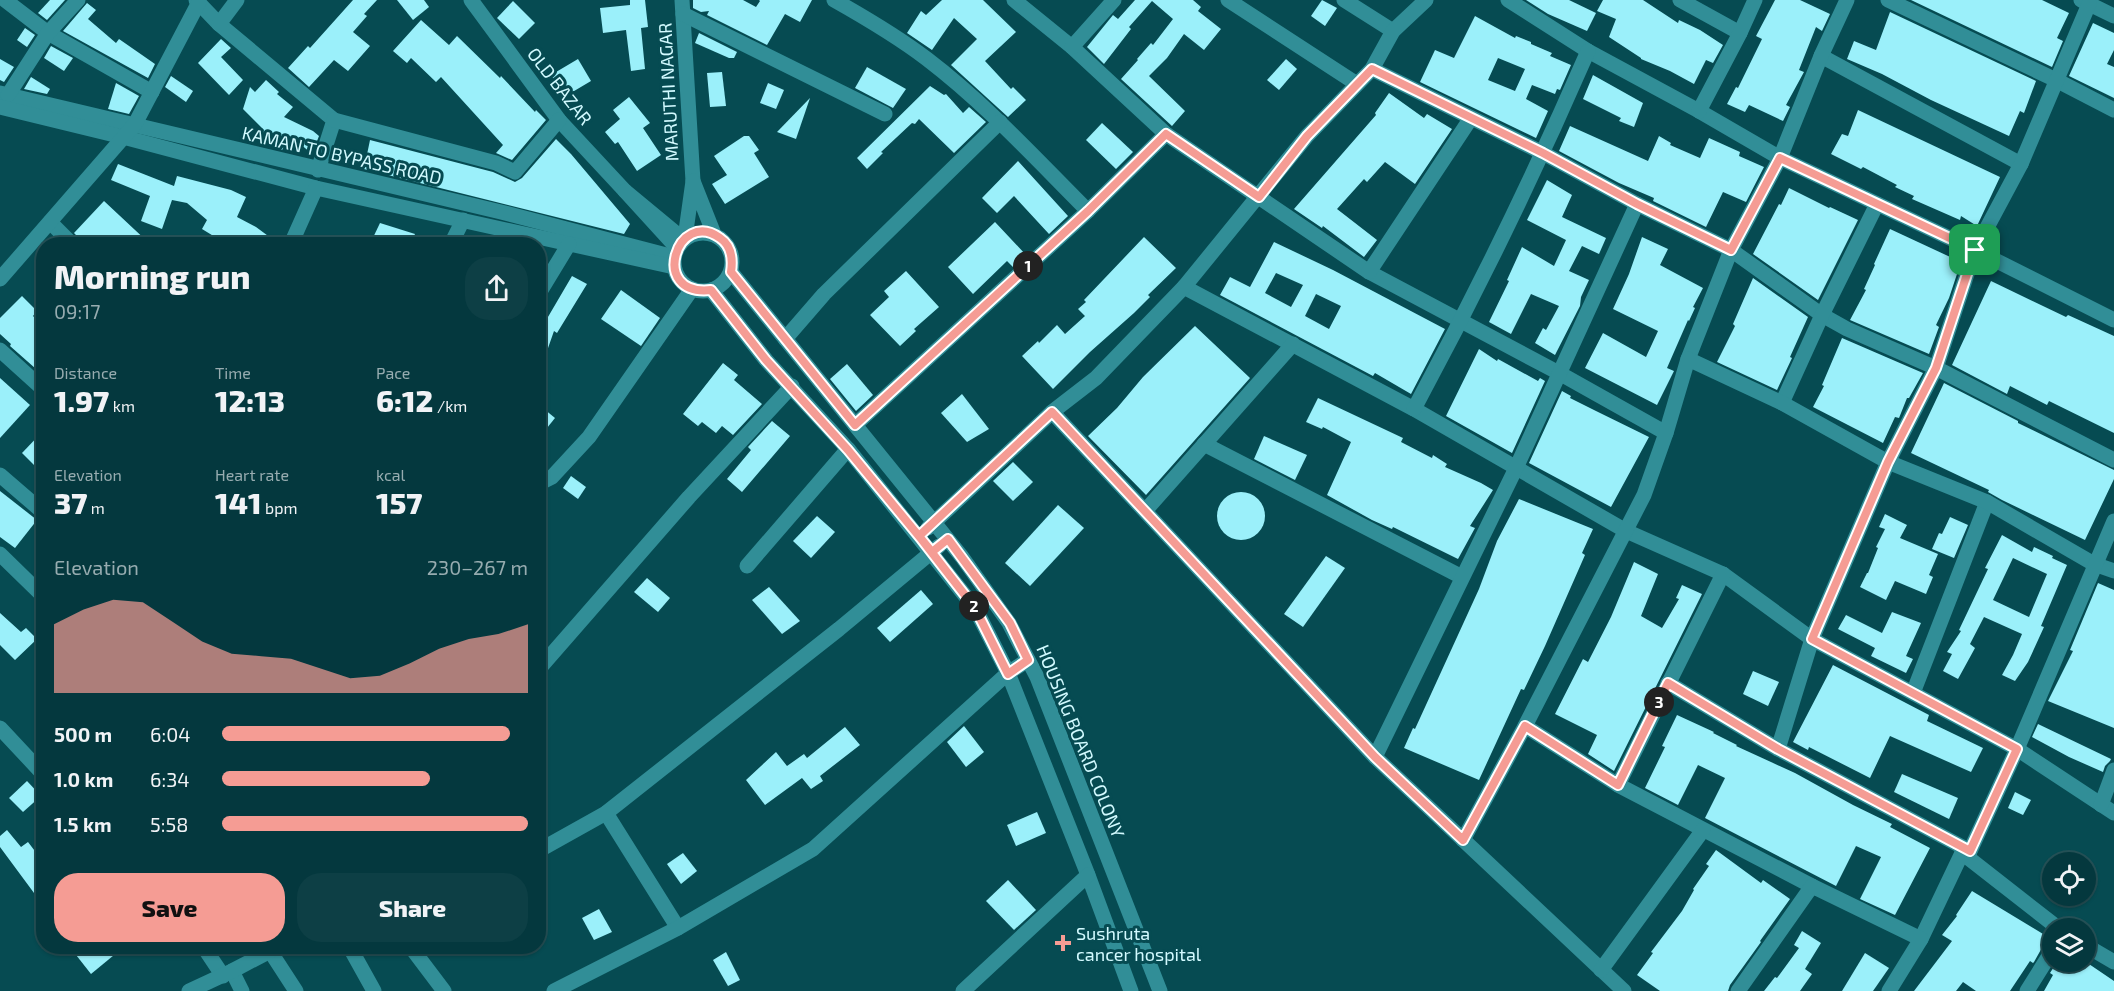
<!DOCTYPE html>
<html lang="en">
<head>
<meta charset="utf-8">
<style>
  :root { --surface:#04383e; --page:#0d3f45; --text:#f1f3f6; --muted:#97acb0; --line:#255258; --accent:#f59c94 }
  body { margin:0; font-family:"Exo 2",sans-serif; background:var(--page); color:var(--text); height:100vh; display:flex; flex-direction:column; font-size:22px; white-space:nowrap }
  * { box-sizing:border-box; margin:0 }
  p { font-size:20px; color:var(--muted) }
  .icon { flex:none; width:33px; height:33px; fill:none; stroke:currentColor; stroke-width:2; stroke-linecap:round; stroke-linejoin:round }
  .map { position:relative; flex:1; overflow:hidden }
  .sheet { position:absolute; left:36px; top:237px; width:510px; height:717px; display:flex; flex-direction:column; background:var(--surface); border-radius:24px; box-shadow:0 2px 4px #0004,0 0 0 2px var(--line) }
  .sheet>* { flex:none }
  .tools { position:absolute; left:2042px; top:852px; display:grid; gap:12px }
  .tools a { display:grid; place-items:center; width:54px; height:54px; border-radius:50%; background:var(--surface); box-shadow:0 2px 4px #0004,0 0 0 2px var(--line); font-size:30px }
  .pin { position:absolute; display:grid; place-items:center; width:51px; height:51px; color:#fff; margin:-26px; border-radius:12px; box-shadow:0 3px 9px #0006 }
  .km { position:absolute; width:30px; height:30px; margin:-15px; border-radius:50%; background:#222; color:#fff; font-size:16px; line-height:30px; text-align:center }
  .round { display:grid; place-items:center; flex:none; width:63px; height:63px; border-radius:24px; background:var(--page) }
  .summary { display:flex; align-items:center; justify-content:space-between; height:102px; padding:0 18px }
  h1 { font-size:33px; font-weight:800; line-height:45px }
  .stats { display:grid; grid-template-columns:repeat(3,1fr); gap:9px; height:102px; padding:6px 18px }
  .stats div { display:grid; align-content:center }
  .stats b { font-size:30px; font-weight:800 }
  .stats small { font-size:16px; font-weight:400 }
  .stats p { font-size:16px }
  .chart { height:168px; padding:12px 18px }
  .chart p { display:flex; justify-content:space-between }
  .chart svg { width:100%; height:108px; margin-top:6px; fill:var(--accent); opacity:.7 }
  .action { display:flex; gap:12px; margin-top:auto; padding:12px 18px }
  .action a { flex:1; height:69px; border-radius:24px; background:var(--accent); color:#111; font-size:24px; font-weight:800; line-height:69px; text-align:center }
  .action a+a { background:var(--page); color:var(--text) }
  ul { padding:0 18px; list-style:none; font-size:20px }
  li { display:grid; grid-template-columns:96px 72px 1fr; align-items:center; height:45px }
  li i { height:15px; border-radius:8px; background:var(--accent) }
  .map>svg:first-child { display:block }
</style>
</head>
<body>
<div class="map">
<svg width="2114" height="991" viewBox="0 0 2114 991">
  <rect width="100%" height="100%" fill="#064b52"/>
  <!-- building -->
  <g fill="#9bf0fa" fill-rule="evenodd">
    <path d="M50 0H65L47 20 38 13Z"/>
    <path d="M353 0H377L364 14 367 16 353 32 370 46 348 71 334 60 309 87 288 68 308 46 310 48Z"/>
    <path d="M397 0H424L429 7 413 20Z"/>
    <path d="M630 0H645L648 27 641 28 645 69 631 71 626 30 603 33 600 8 630 5Z"/>
    <path d="M693 0H743L756 7 760 1 759 0H812L800 22 785 14 767 45 707 15 709 11 701 12 693 8Z"/>
    <path d="M942 0H983L1016 32 985 61 1011 89 1013 87 1026 100 1008 117 951 65 977 39 954 18 932 50 907 33 921 11 926 15Z"/>
    <path d="M1135 0H1193L1201 7 1198 11 1221 29 1204 50 1184 34 1167 58 1149 76 1185 111 1172 126 1121 79 1138 60 1137 59 1151 43 1153 45 1173 19 1152 1 1129 27 1131 29 1104 64 1087 47 1113 15 1118 19Z"/>
    <path d="M1322 0 1337 8 1325 26 1311 16Z"/>
    <path d="M1526 0H1569L1596 13 1587 31 1548 14Z"/>
    <path d="M1603 0H1643L1678 23 1679 20 1700 30 1723 45 1713 63 1706 60 1694 84 1670 71 1641 59V58L1609 37 1616 19 1597 11Z"/>
    <path d="M1775 0H1800L1830 14 1822 31 1816 27 1799 70 1804 72 1786 105 1790 107 1783 121 1749 105 1745 112 1727 104 1736 87 1738 88 1762 39 1756 36Z"/>
    <path d="M1911 0H2042L2069 13 2057 38 2063 41 2052 67Z"/>
    <path d="M513 1 535 23 519 39 497 18Z"/>
    <path d="M87 3 96 10 88 19 116 43 119 39 155 64 148 78 63 31Z"/>
    <path d="M1890 12 2036 81 2024 113 2020 111 2009 136 1931 100 1882 74 1847 59 1854 41 1876 50Z"/>
    <path d="M1475 16 1515 38 1516 36 1531 42V44L1552 53 1550 56 1571 65 1560 90 1557 89 1555 94 1532 85 1526 99 1548 111 1536 138 1420 82 1435 50 1454 58ZM1498 58 1525 69 1515 91 1488 80Z"/>
    <path d="M421 20 449 45 457 36 500 78 501 76 535 112 536 110 546 120 512 160 496 153 503 145 441 77 436 82 411 58 407 63 393 51Z"/>
    <path d="M2093 23 2114 33V50L2107 64 2114 67V98L2069 76Z"/>
    <path d="M25 28 35 35 27 47 17 40Z"/>
    <path d="M699 33 737 52 734 58H729L695 43Z"/>
    <path d="M221 39 231 48 221 57 243 80 229 95 198 63Z"/>
    <path d="M51 46 73 58 64 71 44 58Z"/>
    <path d="M0 59 14 67 4 82 0 80Z"/>
    <path d="M578 59 591 81 564 97 551 75Z"/>
    <path d="M1286 59 1297 69 1279 90 1267 80Z"/>
    <path d="M867 67 906 89 893 108 855 88Z"/>
    <path d="M722 72 726 106 710 107 707 73Z"/>
    <path d="M1593 75 1643 103 1634 127 1619 121 1621 118 1583 99Z"/>
    <path d="M171 76 193 91 186 102 165 87Z"/>
    <path d="M31 77 50 89 47 94 24 89Z"/>
    <path d="M266 80 279 92 277 94 293 107 284 117 313 131 319 136 312 154 298 142 296 146 287 142 282 150 272 147 257 138 264 130 243 109 250 87 255 92Z"/>
    <path d="M116 83 139 96 129 114 108 109Z"/>
    <path d="M768 83 784 90 776 109 760 103Z"/>
    <path d="M930 86 944 95 946 94 963 113 969 107 986 122 954 153 919 119 915 124 912 123 881 152 883 153 867 169 857 158Z"/>
    <path d="M1389 93 1424 118 1427 114 1452 129 1415 184 1385 162 1367 182 1364 179 1337 209 1377 240 1364 257 1323 226 1322 228 1294 209 1376 115 1375 113Z"/>
    <path d="M629 97 650 123 643 128 661 155 637 171 618 142 615 144 605 132 620 119 613 110Z"/>
    <path d="M810 98 796 139 777 132Z"/>
    <path d="M1858 110 2000 177 1977 226 1961 216 1960 220 1912 199 1914 196 1895 187 1897 185 1863 167 1861 169 1831 154 1842 134 1848 136Z"/>
    <path d="M1102 123 1133 152 1116 169 1086 140Z"/>
    <path d="M1570 126 1648 161 1659 136 1671 143 1670 145 1700 158 1709 138 1740 152 1739 156 1764 167 1746 202 1723 192 1706 227 1653 201 1654 198 1619 183 1559 151Z"/>
    <path d="M744 136H749L759 150 754 153 769 177 725 204 712 184 727 175 714 156Z"/>
    <path d="M556 139 571 154 630 224 624 234 364 169 370 140 493 172 515 182 522 178Z"/>
    <path d="M1018 161 1068 216 1049 234 1014 196 997 213 982 198Z"/>
    <path d="M118 164 174 186 177 176 231 190 246 197 237 217 256 227 279 244H218L220 240 202 229 207 220 187 203 172 200 162 229 141 221 150 196 111 180Z"/>
    <path d="M1547 180 1572 195 1562 217 1606 238 1599 254 1582 246 1569 271 1589 280 1581 297 1580 306 1555 355 1535 343 1543 328 1546 330 1559 306 1531 294 1511 334 1489 322 1509 281 1507 280 1522 247 1554 266 1566 240 1527 220Z"/>
    <path d="M1789 188 1829 208 1830 207 1858 220 1818 300 1753 254 1779 204 1781 205Z"/>
    <path d="M104 201 150 244H81L79 238 74 233Z"/>
    <path d="M995 222 1026 255 1013 267 1007 261 973 294 948 267Z"/>
    <path d="M380 223 415 234 410 244H370Z"/>
    <path d="M1890 229 1961 262 1949 298 1936 325 1939 327 1929 354 1850 320 1866 290 1864 289 1875 265 1874 264Z"/>
    <path d="M1144 237 1176 268 1148 295 1150 297 1134 313 1090 352 1053 389 1022 356 1038 341 1039 343 1057 325 1065 334 1085 316 1078 309 1086 302 1084 300Z"/>
    <path d="M1642 237 1668 249 1660 265 1703 288 1693 307 1695 308 1689 321 1688 320 1667 368 1674 371 1657 405 1585 368 1603 333 1646 357 1658 331 1613 309 1629 274Z"/>
    <path d="M1274 242 1333 270 1445 329 1411 394 1375 373 1373 376 1220 295 1230 277 1250 287ZM1276 273 1303 285 1291 307 1265 293ZM1316 294 1341 306 1329 329 1305 316Z"/>
    <path d="M906 271 939 307 914 329 916 331 900 346 870 315 889 297 884 291Z"/>
    <path d="M572 276 587 284 557 333 554 331 540 371H538V334Z"/>
    <path d="M1753 278 1808 317 1790 357 1792 358 1777 390 1717 362 1735 326 1733 324Z"/>
    <path d="M1991 281 2066 317 2068 315 2114 336V433L2049 401 2047 405 2010 386 2007 394 1952 365Z"/>
    <path d="M621 290 660 318 641 346 601 319Z"/>
    <path d="M22 296 37 311 33 316 44 327V376L10 346 11 344 0 334V318Z"/>
    <path d="M1195 326 1250 378 1146 495 1088 436 1117 408 1143 377Z"/>
    <path d="M1842 338 1923 373 1909 398H1907L1899 418 1895 417 1883 443 1813 407 1824 386 1822 385Z"/>
    <path d="M1479 349 1497 361 1498 359 1538 381 1540 378 1545 381 1512 453 1446 416Z"/>
    <path d="M723 363 738 375 734 380 762 404 733 435 722 426 716 433 702 422 698 426 683 414Z"/>
    <path d="M847 364 873 395 856 411 830 379Z"/>
    <path d="M0 378 30 405 0 438Z"/>
    <path d="M1944 383 2018 421V423L2114 470V479L2085 540 2002 500 1988 492 1989 490 1911 453Z"/>
    <path d="M1562 391 1571 396 1570 398 1596 411 1649 437 1611 507 1529 463Z"/>
    <path d="M962 394 989 429 967 442 941 413Z"/>
    <path d="M1318 398 1403 438 1401 442 1432 458 1433 455 1447 464 1445 467 1481 483 1493 490 1470 526 1475 528 1458 559 1393 527 1392 529 1372 520 1327 495 1351 442 1323 427 1322 429 1306 422Z"/>
    <path d="M538 404 555 418 547 428 538 421Z"/>
    <path d="M772 421 790 436 742 492 727 479 751 450 748 447Z"/>
    <path d="M44 430V461L37 468 22 453Z"/>
    <path d="M1264 436 1307 455 1295 480 1254 459Z"/>
    <path d="M1013 462 1033 482 1013 501 993 481Z"/>
    <path d="M571 476 586 487 578 499 563 488Z"/>
    <path d="M0 491 37 520 15 548 0 537Z"/>
    <circle cx="1241" cy="516" r="24"/>
    <path d="M1519 499 1593 529 1582 553 1585 555 1545 646 1524 690 1521 689 1479 780 1404 748 1413 728 1415 729 1479 589 1497 541Z"/>
    <path d="M1058 505 1084 528 1030 586 1005 563Z"/>
    <path d="M1885 514 1907 525 1900 538 1938 554 1929 575 1933 577 1926 594 1895 581 1886 600 1860 587 1867 573H1868L1878 548 1876 547 1885 529 1879 527Z"/>
    <path d="M817 516 835 532 811 558 793 541Z"/>
    <path d="M1950 517 1968 525 1954 558 1932 549 1939 533 1942 534Z"/>
    <path d="M2002 535 2032 552 2034 547 2053 556 2052 558 2067 565 2041 626 2044 627 2028 662 2015 681 2002 675 2013 655 2022 634 1984 617 1970 644 1975 648 1958 679 1943 671 1952 654 1947 652 1961 631 1959 630 1988 569 1985 568ZM2013 558 2047 574 2029 617 1993 600Z"/>
    <path d="M1326 556 1345 568 1303 627 1284 614Z"/>
    <path d="M1634 562 1658 574 1641 616 1662 628 1679 599 1676 598 1682 585 1702 594 1614 771 1588 754 1597 735 1555 714 1583 659 1588 662 1611 617Z"/>
    <path d="M647 578 670 598 658 612 634 592Z"/>
    <path d="M2098 583 2114 590V728L2048 701 2073 651 2070 650Z"/>
    <path d="M769 587 800 621 782 634 752 600Z"/>
    <path d="M921 590 933 604 890 642 877 628Z"/>
    <path d="M1892 612 1921 623 1906 656 1913 659 1906 673 1871 656 1875 648 1838 629 1846 615 1882 633Z"/>
    <path d="M0 613 21 632 26 628 37 639 15 660 0 645Z"/>
    <path d="M1833 665 1929 715 1927 721 1983 748 1971 772 1890 736 1870 778 1809 747 1808 750 1793 742Z"/>
    <path d="M1753 671 1779 682 1768 706 1743 694Z"/>
    <path d="M1677 715 1714 732 1713 733 1737 745 1736 746 1795 773 1853 805 1892 824 1890 827 1930 848 1895 915 1860 899 1881 857 1856 846 1836 886 1705 818 1725 778 1698 765 1678 805 1645 788 1665 747 1662 746Z"/>
    <path d="M2038 724 2111 759 2110 761 2105 766 2103 772 2069 757 2032 737Z"/>
    <path d="M964 726 984 752 966 767 947 742Z"/>
    <path d="M845 727 860 745 820 776 823 781 811 789 802 778 765 805 746 780 776 752 787 766 804 754 807 758Z"/>
    <path d="M1902 774 1958 798 1949 819 1894 792Z"/>
    <path d="M27 781 41 796 23 812 9 798Z"/>
    <path d="M2015 792 2031 800 2023 815 2008 808Z"/>
    <path d="M1037 812 1046 833 1016 846 1007 825Z"/>
    <path d="M7 830 21 847 28 842 44 863V886L34 893 0 847V836Z"/>
    <path d="M1716 850 1761 883 1763 880 1790 899 1760 941 1761 942 1730 985 1728 991H1660L1637 975 1653 953 1651 952 1682 911 1694 890 1693 889 1709 866 1706 864Z"/>
    <path d="M683 853 697 871 681 884 667 864Z"/>
    <path d="M1008 880 1036 910 1014 930 986 901Z"/>
    <path d="M1972 891 2048 937 2034 962 2033 963 2030 961 2010 991H1976L1963 982 1956 991H1914L1952 941 1942 935 1957 916 1956 915Z"/>
    <path d="M599 909 612 932 594 940 582 918Z"/>
    <path d="M1802 931 1821 943 1805 969 1812 974 1800 991H1764L1775 977 1777 978 1799 948 1794 945Z"/>
    <path d="M69 946H125L91 974Z"/>
    <path d="M726 952 740 980 728 986 713 960Z"/>
    <path d="M1865 953 1889 968 1873 991H1842Z"/>
    <path d="M2057 962H2086L2114 981V991H2044L2053 975 2050 973Z"/>
  </g>
  <g fill="none" stroke-linecap="round" stroke-linejoin="round">
    <!-- minor -->
    <g stroke="#318e97" stroke-width="15">
      <path d="M5 0 48 33 152 92"/>
      <path d="M196 0 219 24 334 120 318 170"/>
      <path d="M471 0 559 120 625 191"/>
      <path d="M682 0 693 181"/>
      <path d="M834 0C866 18 898 37 927 59 986 104 1036 159 1088 211"/>
      <path d="M1014 0 1072 47 1166 134 1369 272 1559 373 1666 433"/>
      <path d="M1228 0 1357 84"/>
      <path d="M1344 0 1393 31"/>
      <path d="M1508 0 1588 51 1699 111 1780 158 1975 250 2114 320"/>
      <path d="M1680 0 1740 33"/>
      <path d="M1888 0 2056 80 2114 110"/>
      <path d="M2081 0 2114 16"/>
      <path d="M683 14 885 114"/>
      <path d="M219 24 237 0"/>
      <path d="M1072 47 1114 0"/>
      <path d="M1821 56 2021 164"/>
      <path d="M1372 69 1543 153 1637 204 1731 250 1822 315 1847 329 1936 368 2114 460"/>
      <path d="M0 93 501 212 674 257"/>
      <path d="M8 95 48 33 78 0"/>
      <path d="M0 107 123 137 316 188 674 267"/>
      <path d="M1699 111 1740 33 1755 0"/>
      <path d="M334 120 496 163 515 172 559 120"/>
      <path d="M50 222 72 244"/>
      <circle cx="703" cy="262" r="29"/>
      <path d="M685 238 693 181 714 234"/>
      <path d="M291 244 316 188"/>
      <path d="M451 244 463 220"/>
      <path d="M677 248 625 191 683 239"/>
      <path d="M731 272 962 557 1009 623 1037 677 1160 991"/>
      <path d="M1369 272 1471 118"/>
      <path d="M0 279 135 124 199 2"/>
      <path d="M1184 287 1414 409 1626 531 1723 574 1812 639 2017 749 2114 813"/>
      <path d="M711 290 766 360 848 449 975 608 1008 673 1088 875 1131 991"/>
      <path d="M538 295 569 244"/>
      <path d="M785 339 824 294 1000 122"/>
      <path d="M0 350 44 390"/>
      <path d="M1688 359 1731 250 1780 158 1821 56 1847 0"/>
      <path d="M1782 403 1822 315 1877 204"/>
      <path d="M1414 409C1477 292 1535 173 1588 51"/>
      <path d="M1052 412 1375 757 1624 991"/>
      <path d="M855 425 1088 211 1166 134"/>
      <path d="M1204 444 1462 577"/>
      <path d="M0 475 44 513"/>
      <path d="M538 484 552 477 589 437 692 289"/>
      <path d="M1145 511 1293 344"/>
      <path d="M928 528 1052 412 1096 378 1184 287 1307 136 1372 69 1393 31 1426 0"/>
      <path d="M0 554 44 597"/>
      <path d="M747 566 848 449"/>
      <path d="M538 670 689 497 792 386"/>
      <path d="M1668 683 1778 749 1970 851"/>
      <path d="M1913 693 1987 502"/>
      <path d="M1525 726 1618 785 1812 886"/>
      <path d="M0 728 44 775"/>
      <path d="M1778 749 1812 639 1888 462 1936 368 1975 250 2021 164 2089 4"/>
      <path d="M1375 757 1516 468 1637 204"/>
      <path d="M1618 785 1723 574"/>
      <path d="M2101 805 2114 770"/>
      <path d="M606 813 678 928"/>
      <path d="M1463 840 1525 726 1644 495 1666 433 1688 359 1782 403 1888 462 1987 502 2094 564 2114 571"/>
      <path d="M538 851 606 813 839 629 939 546"/>
      <path d="M1962 853 1970 851 2017 749 2114 521"/>
      <path d="M1921 939 1962 853 2058 928"/>
      <path d="M2085 945 2114 962"/>
      <path d="M203 946 223 976"/>
      <path d="M275 946 270 951 296 991"/>
      <path d="M349 946 374 991"/>
      <path d="M410 946 444 991"/>
      <path d="M1601 970 1703 830"/>
      <path d="M232 971 242 991"/>
      <path d="M189 991 232 971 270 951"/>
      <path d="M554 991 678 928 813 849 1008 673 1028 660"/>
      <path d="M963 991 1088 875"/>
      <path d="M1738 991 1812 886 1921 939 1889 991"/>
      <path d="M2027 991 2052 951"/>
    </g>
  </g>
  <g fill="none" stroke-linecap="round" stroke-linejoin="round">
    <defs>
      <path id="route" d="M1975 250 1780 158 1731 250 1637 204 1543 153 1372 69 1307 136 1259 197 1166 134 1088 211 855 425 731 272C733 259 732 246 720 238 677 207 648 297 711 290L766 360 848 450 932 552 948 539 1010 623 1028 660 1008 674 975 608 919 536 1052 412 1375 757 1463 840 1525 726 1618 785 1668 683 1778 749 1970 851 2017 749 1812 639 1888 462 1936 368 1975 250"/>
    </defs>
    <!-- route casing -->
    <use href="#route" stroke="#fff" stroke-width="12"/>
    <!-- route -->
    <use href="#route" stroke="#f59c94" stroke-width="8"/>
  </g>
  <!-- markers -->
  <path fill="#f59c94" stroke="#064b52" stroke-width="2" d="M1060 934h6v6h6v6h-6v6h-6v-6h-6v-6h6z"/>
  <g text-anchor="middle" dominant-baseline="central" stroke-width="6" stroke-linejoin="round" paint-order="stroke">
    <!-- street labels -->
    <g font-size="18" fill="#d2faff" stroke="#064b52">
      <text transform="translate(560 86) rotate(52)">OLD BAZAR</text>
      <text transform="translate(668 92) rotate(-93)">MARUTHI NAGAR</text>
      <text transform="translate(342 155) rotate(13)">KAMAN TO BYPASS ROAD</text>
      <text transform="translate(1081 741) rotate(68)">HOUSING BOARD COLONY</text>
    </g>
    <!-- poi labels -->
    <g font-size="18" fill="#d2faff" stroke="#064b52" text-anchor="start">
      <text x="1076" y="933">Sushruta<tspan x="1076" dy="21">cancer hospital</tspan></text>
    </g>
  </g>
</svg>
<div class="tools">
<a><svg class="icon" aria-label="locate" viewBox="0 0 24 24"><circle cx="12" cy="12" r="6"/><path d="M12 2v4M12 18v4M2 12h4M18 12h4"/></svg></a>
<a><svg class="icon" aria-label="layers" viewBox="0 0 24 24"><path d="M12 4l9 5-9 5-9-5zM3 14l9 5 9-5"/></svg></a>
</div>
<div class="pin" style="left:1975px;top:250px;background:#1e9e55"><svg class="icon" aria-label="arrive" viewBox="0 0 24 24"><path d="M6 21V4h12l-3 4 3 4H6"/></svg></div>
<b class="km" style="left:1028px;top:266px">1</b>
<b class="km" style="left:974px;top:606px">2</b>
<b class="km" style="left:1659px;top:702px">3</b>
<section class="sheet">
<div class="summary"><div><h1>Morning run</h1><p>09:17</p></div><a class="round"><svg class="icon" aria-label="share" viewBox="0 0 24 24"><path d="M12 15V3M7 8l5-5 5 5M5 13v7h14v-7"/></svg></a></div>
<div class="stats">
<div><p>Distance</p><b>1.97<small> km</small></b></div>
<div><p>Time</p><b>12:13</b></div>
<div><p>Pace</p><b>6:12<small> /km</small></b></div>
</div>
<div class="stats">
<div><p>Elevation</p><b>37<small> m</small></b></div>
<div><p>Heart rate</p><b>141<small> bpm</small></b></div>
<div><p>kcal</p><b>157</b></div>
</div>
<div class="chart"><p><span>Elevation</span>230–267 m</p>
<svg viewBox="0 0 160 44" preserveAspectRatio="none"><path d="M0 44V16L10 10L20 6L30 7L40 15L50 23L60 28L70 29L80 30L90 34L100 38L110 37L120 32L130 26L140 22L150 20L160 16V44z"/></svg>
</div>
<ul>
<li><b>500 m</b>6:04<i style="width:94%"></i></li>
<li><b>1.0 km</b>6:34<i style="width:68%"></i></li>
<li><b>1.5 km</b>5:58<i style="width:100%"></i></li>
</ul>
<div class="action"><a>Save</a><a>Share</a></div>
</section>
</div>
</body>
</html>
